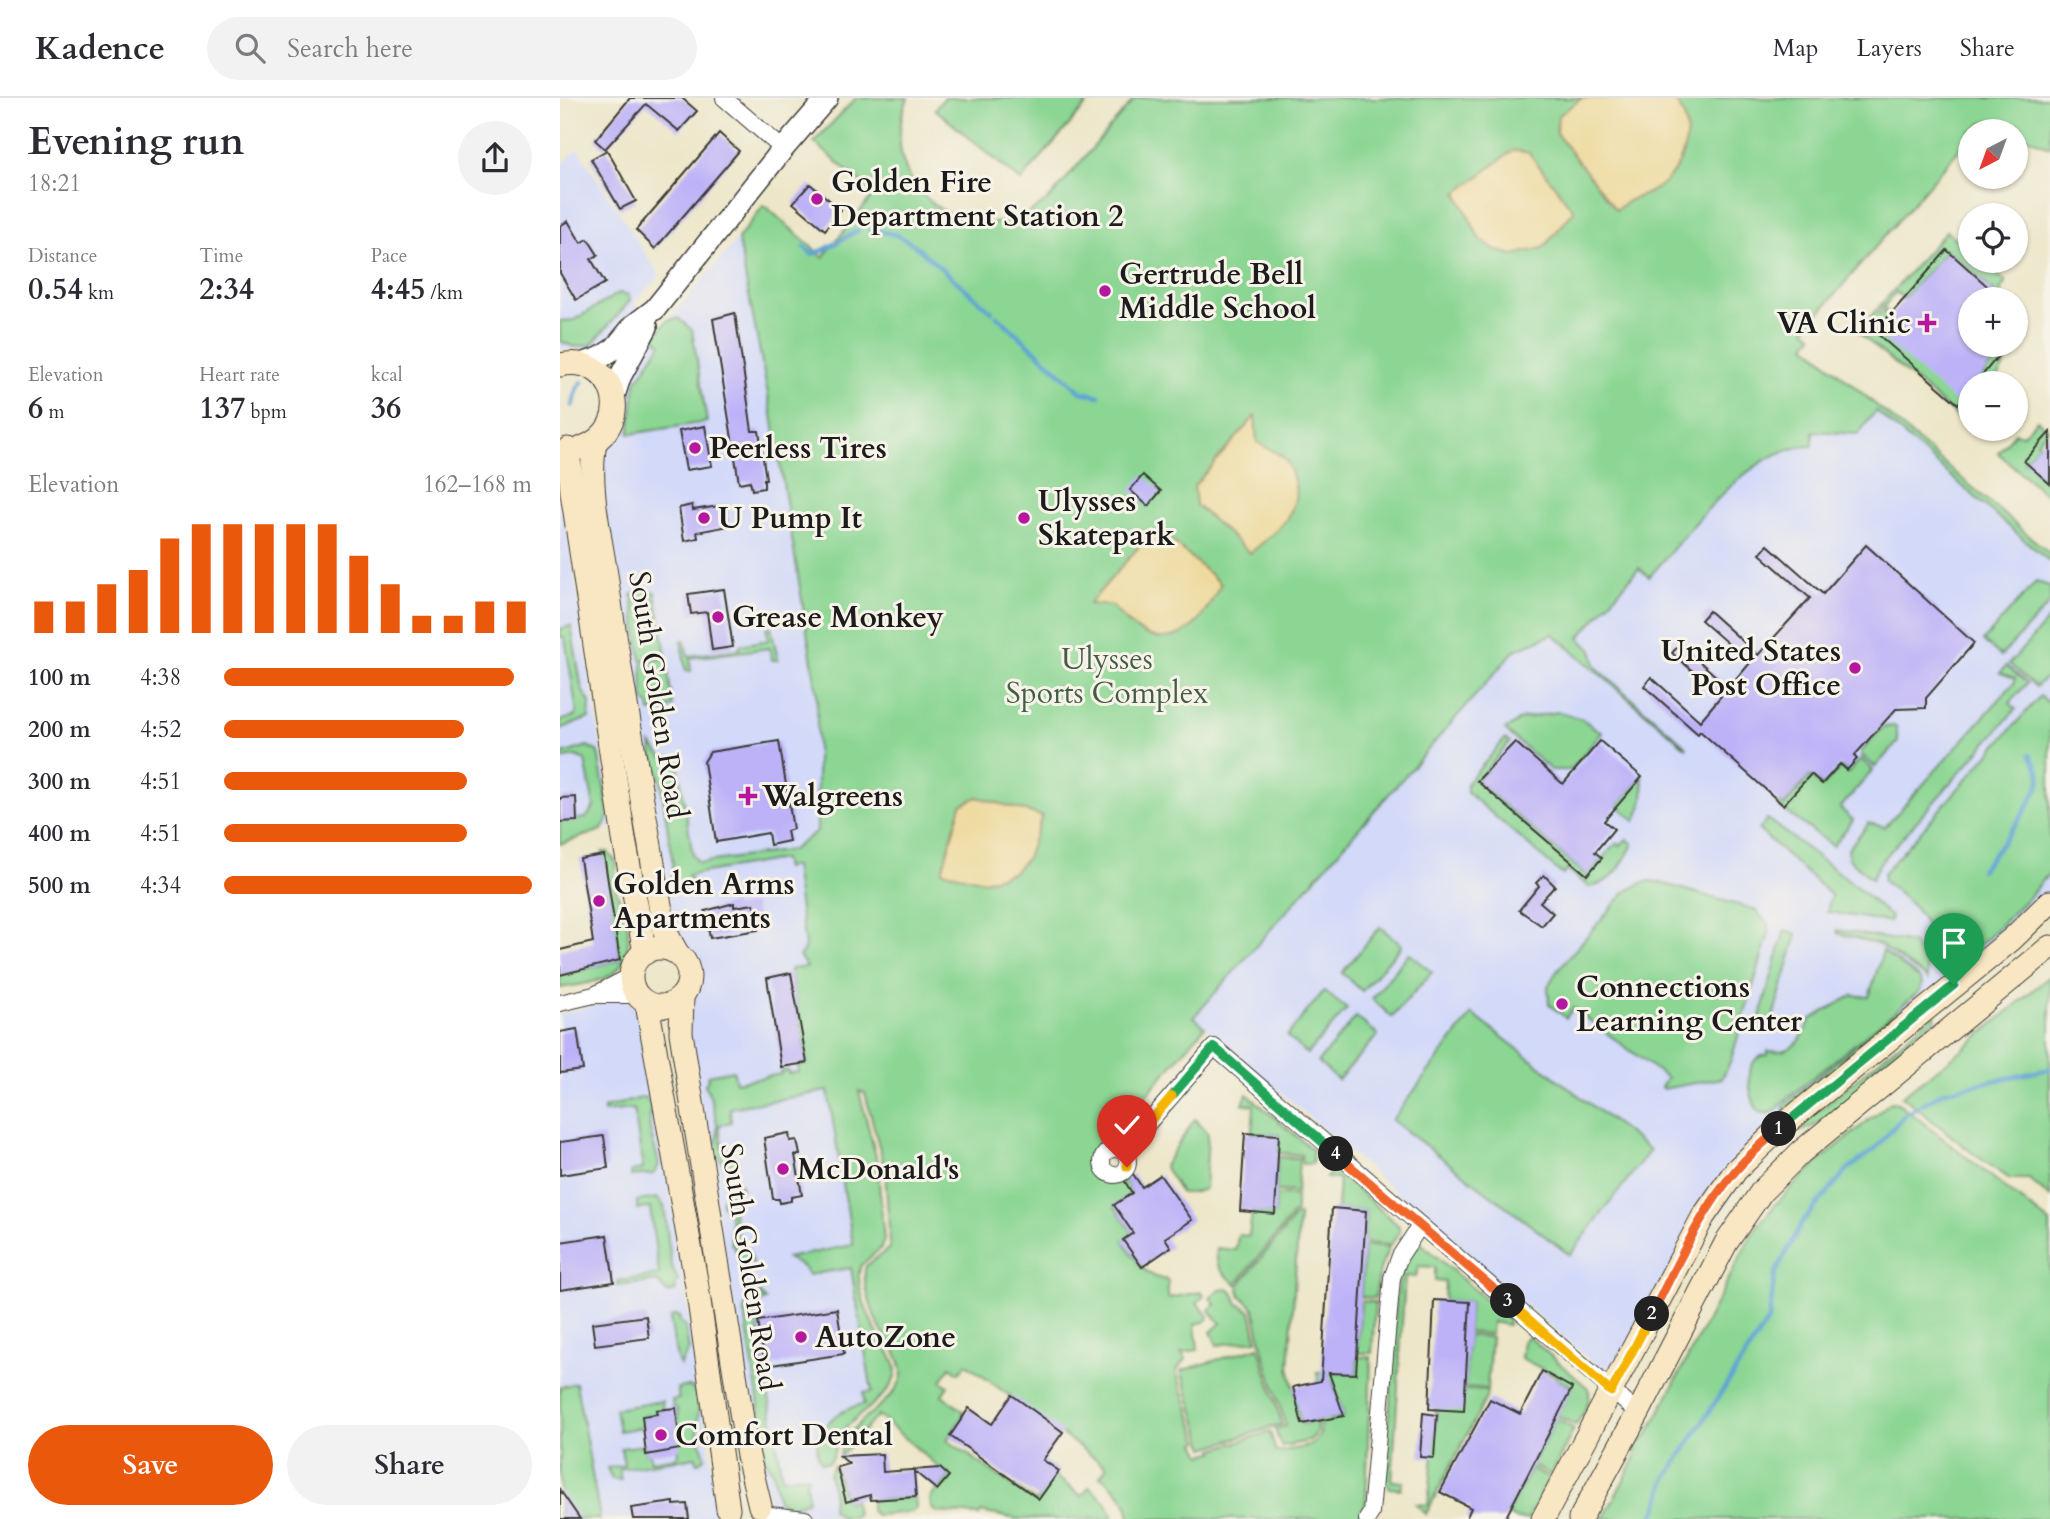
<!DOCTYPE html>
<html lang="en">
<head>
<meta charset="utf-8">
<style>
  :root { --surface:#fff; --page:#f2f2f3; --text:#2b2b33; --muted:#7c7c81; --line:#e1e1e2; --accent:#ea580c }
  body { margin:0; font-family:Cardo,serif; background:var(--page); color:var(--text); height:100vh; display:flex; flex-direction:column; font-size:26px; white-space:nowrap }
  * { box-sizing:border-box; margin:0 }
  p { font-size:23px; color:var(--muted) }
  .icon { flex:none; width:38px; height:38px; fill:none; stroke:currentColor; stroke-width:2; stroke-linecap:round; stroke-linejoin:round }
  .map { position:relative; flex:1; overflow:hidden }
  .details { display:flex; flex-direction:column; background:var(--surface); width:560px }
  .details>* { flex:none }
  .needle { width:46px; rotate:221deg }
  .fabs { position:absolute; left:1398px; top:21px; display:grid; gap:14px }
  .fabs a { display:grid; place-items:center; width:70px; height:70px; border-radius:50%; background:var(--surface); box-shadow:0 2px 5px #0004; font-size:35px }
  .pin { position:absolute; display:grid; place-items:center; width:60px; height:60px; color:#fff; margin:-72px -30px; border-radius:50% 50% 50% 0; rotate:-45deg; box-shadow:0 0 7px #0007 }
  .pin .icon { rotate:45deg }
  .km { position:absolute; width:35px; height:35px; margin:-18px; border-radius:50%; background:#222; color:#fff; font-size:19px; line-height:35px; text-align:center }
  .round { display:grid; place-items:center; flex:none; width:74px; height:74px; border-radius:37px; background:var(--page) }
  .head { display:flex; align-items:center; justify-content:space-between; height:119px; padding:0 28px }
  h1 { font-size:38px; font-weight:600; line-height:52px }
  .figures { display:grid; grid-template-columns:repeat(3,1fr); gap:10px; height:119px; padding:7px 28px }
  .figures div { display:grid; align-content:center }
  .figures b { font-size:30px; font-weight:600 }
  .figures small { font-size:19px; font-weight:400 }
  .figures p { font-size:19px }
  .chart { height:196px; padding:14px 28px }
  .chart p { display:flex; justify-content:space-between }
  .chart svg { width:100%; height:126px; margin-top:7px; stroke:var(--accent); stroke-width:6 }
  .cta { display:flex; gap:14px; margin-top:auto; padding:14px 28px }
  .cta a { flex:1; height:80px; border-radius:42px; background:var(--accent); color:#fff; font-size:28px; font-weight:600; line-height:80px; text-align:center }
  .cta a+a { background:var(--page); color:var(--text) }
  ul { padding:0 28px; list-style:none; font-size:23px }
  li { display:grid; grid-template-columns:112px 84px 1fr; align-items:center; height:52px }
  li i { height:18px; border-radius:9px; background:var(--accent) }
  header { display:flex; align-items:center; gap:42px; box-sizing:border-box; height:98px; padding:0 35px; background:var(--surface); border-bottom:2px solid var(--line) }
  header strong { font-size:33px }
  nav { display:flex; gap:38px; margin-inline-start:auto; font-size:24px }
  .search { width:490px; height:63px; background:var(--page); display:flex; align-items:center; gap:18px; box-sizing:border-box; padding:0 24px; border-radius:38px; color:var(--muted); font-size:26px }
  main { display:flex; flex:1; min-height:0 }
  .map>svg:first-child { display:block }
</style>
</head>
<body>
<header>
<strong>Kadence</strong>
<div class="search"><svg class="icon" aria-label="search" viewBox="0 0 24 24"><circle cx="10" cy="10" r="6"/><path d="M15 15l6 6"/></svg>Search here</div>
<nav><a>Map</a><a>Layers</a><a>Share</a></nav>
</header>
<main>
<section class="details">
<div class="head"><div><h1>Evening run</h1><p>18:21</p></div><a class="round"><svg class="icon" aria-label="share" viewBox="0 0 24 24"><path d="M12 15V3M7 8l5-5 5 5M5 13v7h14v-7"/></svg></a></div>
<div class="figures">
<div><p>Distance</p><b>0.54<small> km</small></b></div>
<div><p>Time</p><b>2:34</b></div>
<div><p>Pace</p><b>4:45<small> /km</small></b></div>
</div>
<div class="figures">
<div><p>Elevation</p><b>6<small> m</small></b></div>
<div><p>Heart rate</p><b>137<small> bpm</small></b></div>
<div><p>kcal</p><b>36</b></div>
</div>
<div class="chart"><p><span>Elevation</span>162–168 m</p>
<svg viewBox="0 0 160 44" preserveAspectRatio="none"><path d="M5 44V33M15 44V33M25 44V27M35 44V22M45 44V11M55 44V6M65 44V6M75 44V6M85 44V6M95 44V6M105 44V17M115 44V27M125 44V38M135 44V38M145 44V33M155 44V33"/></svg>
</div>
<ul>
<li><b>100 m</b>4:38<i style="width:94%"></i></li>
<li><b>200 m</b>4:52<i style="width:78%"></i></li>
<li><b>300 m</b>4:51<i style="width:79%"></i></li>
<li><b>400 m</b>4:51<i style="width:79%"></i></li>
<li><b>500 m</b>4:34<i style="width:100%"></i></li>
</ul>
<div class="cta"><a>Save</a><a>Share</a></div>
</section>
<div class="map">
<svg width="1490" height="1421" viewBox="0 0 1490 1421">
  <rect width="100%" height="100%" fill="#f7f3e8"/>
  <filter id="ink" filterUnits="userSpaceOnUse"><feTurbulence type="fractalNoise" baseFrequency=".0143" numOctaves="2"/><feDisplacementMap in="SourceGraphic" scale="14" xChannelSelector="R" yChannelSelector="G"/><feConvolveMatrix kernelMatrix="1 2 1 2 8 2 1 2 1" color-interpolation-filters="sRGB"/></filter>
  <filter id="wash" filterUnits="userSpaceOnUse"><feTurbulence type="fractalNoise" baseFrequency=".00686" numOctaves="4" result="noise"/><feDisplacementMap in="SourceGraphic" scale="28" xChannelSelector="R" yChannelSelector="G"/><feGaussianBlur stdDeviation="1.57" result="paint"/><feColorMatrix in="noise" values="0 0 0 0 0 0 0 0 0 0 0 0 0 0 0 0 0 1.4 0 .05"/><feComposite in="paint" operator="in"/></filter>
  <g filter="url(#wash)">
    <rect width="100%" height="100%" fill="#ede6c9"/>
    <!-- built -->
    <g fill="#d2d9f9">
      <path d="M18 51 100 178 76 202 75 215 36 253 0 251V68Z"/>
      <path d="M178 141 212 317 257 595V733L265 925 299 1150 295 1179 304 1215 332 1281 269 1343 264 1362 273 1394 272 1412 279 1418 217 1413 210 1402 198 1368 130 939 131 895 139 886 129 856 124 854 116 846 39 369 41 358 60 327 69 267Z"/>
      <path d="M1234 241 1490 464V791L1438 840 1236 1005 1056 1265 1048 1269H1038L634 919 955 552 993 536Z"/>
      <path d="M0 382 53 728 0 745Z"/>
      <path d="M60 901 69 903 76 910 87 943 156 1396V1412L152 1421H40L16 1285 0 1287V916Z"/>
    </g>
    <!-- green -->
    <g fill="#8bd693" stroke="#547958" stroke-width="2">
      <path d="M296 0H348C341 15 339 31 340 47 344 97 395 132 444 124 462 121 477 111 491 99L575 0H1490V49L1428 23 1422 25 1415 33H1410V39L1245 231 1253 238 1246 247 1490 456V464L1316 313 1298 336 1253 333V348C1190 346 1128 436 1089 479L1079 470 1019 540 1032 552 1036 569 1127 649 1126 650 993 536 955 552 634 919 645 929 555 1033 564 1041C556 1043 548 1042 542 1048 524 1064 541 1088 564 1082L572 1095 554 1108 573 1135 563 1142C575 1160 584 1180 608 1182V1200L641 1194 644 1198 637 1205 649 1219 644 1224 635 1226 638 1252 621 1255 626 1261 616 1273 639 1343 636 1345 642 1357 654 1354V1351L710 1334 716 1354C738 1350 767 1351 759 1322L769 1320 771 1322 784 1318 772 1283 759 1287 757 1274 796 1276 797 1259H811L806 1402 799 1421H570C569 1402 555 1389 540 1378L547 1369 406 1266 399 1275 390 1269 381 1283 388 1288 382 1297 403 1313 402 1315 404 1316 387 1342 476 1404 495 1378 522 1398 529 1389 547 1405 553 1421H457L421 1414 419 1417 376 1414 371 1409 370 1400 389 1378 318 1317 279 1360C284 1320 342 1306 342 1274 341 1256 325 1241 318 1226 312 1214 309 1202 306 1189 305 1181 303 1175 306 1168L328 1151 330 1146 325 1071 305 995 299 993 317 1063 324 1142 321 1150 301 1167C293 1185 310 1222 319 1239 326 1252 339 1263 335 1278 331 1298 296 1316 283 1333 276 1342 276 1353 270 1363L268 1365 261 1364C246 1334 278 1311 304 1306L303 1295 312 1294 291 1170 248 1177 243 1169 227 1160 293 1147 268 993 170 1010 171 1024 159 1027 164 1061 175 1060 178 1063 176 1066 164 1068 153 1051C164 1034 152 1003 145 986L148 982V977L173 972 176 984 222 976 221 973 227 972 229 976 239 974 238 967 247 965 230 871 247 869 239 858 243 854 245 848 234 768 225 770 223 761 128 777 134 787 128 797 125 791 117 788 112 782 113 767 100 679 93 659 91 646 102 659 117 660 133 758 139 765 232 752 257 733V595L212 317 178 141 204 107 263 159 314 96 254 44Z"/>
      <path d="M384 0H532L461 83 375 11Z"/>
      <path d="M1386 133 1410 154V163H1421L1446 184 1441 191V201H1433L1435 194 1387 152 1344 201 1336 194 1324 209 1325 211 1321 212 1318 210Z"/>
      <path d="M59 195 69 197 70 203 31 247 14 249 0 243V223L14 222Z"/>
      <path d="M1316 212 1320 216 1328 213 1331 216 1398 305 1410 291V311L1401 322 1298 234Z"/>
      <path d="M118 220 132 232 147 324 69 336 76 284 101 246 94 238 108 222Z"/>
      <path d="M1437 247H1450L1445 267 1433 285H1416L1440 256Z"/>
      <path d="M1477 322 1488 331 1477 344 1479 346 1464 363 1490 386V400L1438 355 1455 335 1462 337Z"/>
      <path d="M1476 484 1490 488V505L1441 558 1423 543Z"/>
      <path d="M82 493 95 494 106 557 81 562 72 497Z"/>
      <path d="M1490 520V575L1476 589 1449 566Z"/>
      <path d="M11 528 22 592 30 604 29 620 0 631V623L15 618 17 615 5 540 0 538V531Z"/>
      <path d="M211 529 218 562H212L210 550 130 560 131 573H126L121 543 124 542 128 558 180 551V547L209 542 206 530Z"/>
      <path d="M106 560 113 608 107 612 90 614 89 608 83 600 82 565Z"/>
      <path d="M1446 568 1467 585 1450 605 1456 611 1319 766 1312 781 1289 761 1288 751 1309 725 1325 729 1454 585 1455 580 1440 575Z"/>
      <path d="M1480 598 1486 604 1490 600V774L1472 796 1429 839 1416 849 1402 852 1397 857C1373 849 1372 831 1357 813 1348 802 1335 792 1324 783L1323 776Z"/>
      <path d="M998 614 1022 621 1042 635 1010 672H991L945 632 961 621Z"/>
      <path d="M1336 628 1338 644 1315 669 1301 657V654L1323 629Z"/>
      <path d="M945 641 950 644 917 683 1026 777 1057 745 1060 747 1067 741 1073 746C1063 765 1053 786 1029 789L1007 772 1003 777 907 694V685Z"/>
      <path d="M27 648 38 654 49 718 42 732 0 746V724L26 720 34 709 25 662 16 658 0 661V657Z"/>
      <path d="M1301 661 1313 672 1280 710 1293 722 1273 748 1218 708 1220 704 1224 708 1250 678 1263 688 1281 669 1288 675Z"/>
      <path d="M1082 679C1085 694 1083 710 1075 723L1057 707Z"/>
      <path d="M1207 721 1296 788 1331 819 1329 824 1267 814 1271 797 1199 732Z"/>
      <path d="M42 754H48L57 766C51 785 58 797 64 813 68 822 68 832 68 841 69 883 32 884 0 890V877L60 862Z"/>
      <path d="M1090 783 1098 784 1196 812 1208 827V838L1171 962 1162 980 1103 991 1101 989 1107 980 1013 910 1006 920 989 906 988 888 997 873 1064 795 1079 786Z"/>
      <path d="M820 829 842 847 802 893 782 875Z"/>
      <path d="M1225 832 1237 836 1210 930 1204 933 1200 929 1199 922Z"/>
      <path d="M1277 832 1352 845 1366 866 1368 881 1320 847 1277 835Z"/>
      <path d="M1323 853 1359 880 1362 885 1359 894 1224 1003C1216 1013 1211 1019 1198 1013 1188 997 1182 958 1208 957V953C1232 956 1243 943 1250 922L1293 897 1309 899Z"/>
      <path d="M849 855 872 874 832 919 812 901Z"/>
      <path d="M1490 878V1099L1469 1081H1450L1411 1054 1342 998 1402 952Z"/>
      <path d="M764 893 787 911 747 956 727 938Z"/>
      <path d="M1349 908 1351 910 1225 1012 1223 1011 1225 1006 1332 918Z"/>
      <path d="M912 916 1090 1052 1010 1157 832 1022Z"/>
      <path d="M1375 916 1376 922C1357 937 1338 951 1320 967 1294 991 1274 1026 1237 1034L1234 1033Z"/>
      <path d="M796 919 818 937 778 982 758 964Z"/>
      <path d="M687 996 753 1052 752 1066H742L741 1057 718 1055 719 1037 692 1035 694 1007 683 1006Z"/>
      <path d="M85 999 91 1008C86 1033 95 1045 99 1067L93 1076 71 1078V1073L83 1071 74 1011 44 1014V1010Z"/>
      <path d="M1331 1004 1338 1005 1490 1125V1421H1043L1075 1361 1077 1347 1087 1338 1192 1136C1230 1083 1281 1045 1331 1004Z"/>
      <path d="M635 1021 648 1036 645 1091 632 1095H621L604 1068Z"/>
      <path d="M718 1059 739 1060 737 1094 716 1093Z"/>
      <path d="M774 1071 839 1128V1134L831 1147 804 1145 806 1113 777 1111 779 1081 766 1080Z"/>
      <path d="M181 1086 182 1091 170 1094 179 1152 189 1153 193 1165 178 1164 179 1158 171 1145 170 1118 162 1106V1101L167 1095 166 1089Z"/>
      <path d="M716 1097H736V1113L676 1186C661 1173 655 1170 657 1150L676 1152 678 1137 689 1138 692 1114 715 1116Z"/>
      <path d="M97 1100 104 1108 111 1165 118 1184 115 1188 116 1193 107 1195 97 1183 58 1188V1183L99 1177 90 1110 77 1111V1103Z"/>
      <path d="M736 1117H739L729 1269 742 1326 756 1323C762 1346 738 1345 721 1348L715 1331 726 1328 702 1249 694 1210 681 1198 678 1188Z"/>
      <path d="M862 1146 948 1221V1227L932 1224 931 1236 908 1234 910 1204 884 1203 885 1184 875 1183V1169L858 1168 856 1179 845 1178 832 1383 843 1384 841 1391 830 1390 825 1382 837 1199C839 1182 844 1152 862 1146Z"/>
      <path d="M804 1148 829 1149 820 1171 815 1200 801 1199Z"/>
      <path d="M668 1191 674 1196 678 1206 691 1213 697 1242 657 1247 651 1234 661 1225 649 1212 655 1206 650 1200 659 1192Z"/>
      <path d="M199 1195 206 1202 194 1207 222 1380 243 1377 248 1379 246 1384 248 1401C241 1409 226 1410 218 1402L214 1377 206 1363 203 1350 202 1327 184 1211 187 1205 185 1200Z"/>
      <path d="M801 1203 815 1204 812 1255H797Z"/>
      <path d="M113 1218H119L120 1224 125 1227 129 1252 120 1267 117 1262 110 1221Z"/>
      <path d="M908 1237 931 1239 927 1291 905 1289Z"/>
      <path d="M968 1238 1028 1290C1033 1303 1023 1316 1016 1327L997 1318 1012 1289 996 1281V1278L961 1260 963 1243Z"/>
      <path d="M699 1249 722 1326 645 1350 621 1273Z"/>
      <path d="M16 1285 40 1421H0V1289Z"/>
      <path d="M124 1289H130C144 1300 136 1322 138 1338 140 1346 144 1352 145 1360L137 1365 136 1359 59 1371 61 1382 52 1381 47 1370 64 1367 61 1350 84 1347 86 1356H90L91 1363 118 1359 116 1323 118 1322 117 1310H113L112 1302 119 1301 117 1290Z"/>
      <path d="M905 1292 927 1293 926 1300 866 1416 856 1406 868 1407 877 1317 875 1311Z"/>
      <path d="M102 1303 103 1312H97V1316L83 1318 84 1329 59 1333 55 1311Z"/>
      <path d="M996 1321 1014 1331 991 1377 972 1368Z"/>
      <path d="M274 1367 286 1404 294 1402 297 1415 293 1419H281L272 1412 273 1394 269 1375Z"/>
      <path d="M971 1371 989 1380 968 1421H956L947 1416Z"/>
      <path d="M355 1399 356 1410 352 1414 316 1417 311 1413V1402Z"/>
    </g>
    <!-- sand -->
    <g fill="#eeda9e" stroke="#857b5d" stroke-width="2">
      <path d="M1022 0H1113C1116 4 1120 9 1122 14 1135 42 1117 82 1090 94 1075 101 1070 100 1056 112L996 35 998 18Z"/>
      <path d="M953 52 969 55 1014 113 983 150 953 157 938 153 920 142 897 95Z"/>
      <path d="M695 318 697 344C705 349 718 354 725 361 728 365 730 371 732 376 747 412 714 436 690 455L636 407 634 388Z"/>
      <path d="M588 438 608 439 661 486C653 499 645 518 633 528 601 554 574 534 552 508L529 506Z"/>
      <path d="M417 699 482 718 467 760 454 774 424 783 382 773 401 707Z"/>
    </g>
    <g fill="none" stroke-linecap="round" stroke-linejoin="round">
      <!-- stream -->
      <g stroke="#5ea3d3" stroke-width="4.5">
        <path d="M309 131 337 137 353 146 432 214"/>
        <path d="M244 149 252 156 264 152 298 132"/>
        <path d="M437 218 521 294 539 298"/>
        <path d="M12 308 18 290 22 284"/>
        <path d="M1421 772C1434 755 1483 696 1480 677 1479 670 1473 662 1470 657"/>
        <path d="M1091 1421 1098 1409 1105 1382 1209 1221 1215 1176 1243 1123 1287 1072 1315 1051 1345 1016 1385 993 1490 971"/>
      </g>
    </g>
    <g id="blocks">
      <!-- building -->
      <g fill="#bdb2f8">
        <path d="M70 0H122L137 13 119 33 86 6 45 51 35 42Z"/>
        <path d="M159 35 179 53 95 151 76 132Z"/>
        <path d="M47 52 76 103 60 111 31 61Z"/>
        <path d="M250 86 281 112 265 132 233 105Z"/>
        <path d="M8 123 21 145 28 141 38 157 31 161 45 185 16 202 0 175V128Z"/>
        <path d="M1387 152 1435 195 1430 201H1410V247H1437L1438 258 1416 285H1410V291L1398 306 1315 234Z"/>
        <path d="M175 215 192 333H199L206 381H204V390L192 392 190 383 179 385 153 221Z"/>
        <path d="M145 328 152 368 126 372 119 333Z"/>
        <path d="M1490 334V386L1464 363Z"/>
        <path d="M583 377 601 393 588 408 570 392Z"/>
        <path d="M132 407 133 412 166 407 169 428 137 434 138 440 124 443 119 410Z"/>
        <path d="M1208 447 1263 496 1306 447 1414 545 1366 600V610L1336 611 1294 658 1297 661 1287 672 1280 666 1262 686 1251 676 1223 707 1140 633 1138 636 1084 588 1091 579 1140 623 1161 598 1112 555 1120 546 1169 590 1190 565 1141 522 1149 513 1198 557 1250 500 1200 456Z"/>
        <path d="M164 491 173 549 152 552 147 514 131 516 128 496Z"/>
        <path d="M219 643 233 731 227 733 229 743 210 747 208 735 156 744 144 664 150 654Z"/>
        <path d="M1040 643 1082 679 1044 723 1054 731 1035 754 1042 760 1027 777 917 683 955 644 1003 686Z"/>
        <path d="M16 699 17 723 0 724V700Z"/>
        <path d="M44 757 60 862 0 877V852L33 844 20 761Z"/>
        <path d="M984 777 995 788 980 804 993 815 982 828 959 812 979 788 976 785Z"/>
        <path d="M174 805V809L194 806 198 832 150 840 145 813Z"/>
        <path d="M231 875 247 965 221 969 207 880Z"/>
        <path d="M17 931 23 972 0 975V934Z"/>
        <path d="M229 1035 230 1043 237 1042 240 1057H235L242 1097 231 1099V1103L220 1105 219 1101H213L204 1040Z"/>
        <path d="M685 1035 719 1037 715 1116 680 1113Z"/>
        <path d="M44 1038 48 1070 0 1077V1044Z"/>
        <path d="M573 1076 582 1089 600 1077 632 1122 605 1140 611 1149 582 1169 563 1142 573 1135 554 1107 572 1095 564 1082Z"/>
        <path d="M772 1110 806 1113 796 1276 769 1275 784 1318 742 1326 733 1289 761 1283Z"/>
        <path d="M47 1137 54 1184 0 1192V1144Z"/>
        <path d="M874 1202 910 1204 904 1313 869 1311Z"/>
        <path d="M277 1211 284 1256 205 1268 198 1223Z"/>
        <path d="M86 1218 89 1240 35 1247 32 1225Z"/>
        <path d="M982 1273 1012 1290 945 1421H906L911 1410 880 1394 930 1301 960 1316Z"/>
        <path d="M452 1297 503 1334 483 1362 499 1373 479 1401 390 1338 409 1310 432 1326Z"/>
        <path d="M116 1310 120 1351 86 1357 82 1318 97 1316 96 1312Z"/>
        <path d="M863 1315 877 1317 874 1360 860 1359Z"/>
        <path d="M322 1356 323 1374 380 1370 389 1378 377 1392 354 1373 356 1399 311 1402 310 1397 286 1404 277 1369 289 1366 280 1358Z"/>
        <path d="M0 1392 20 1421H0Z"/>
        <path d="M114 1404V1407L127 1406 129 1421H73L71 1410Z"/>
      </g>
    </g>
  </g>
  <g filter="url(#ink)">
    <use href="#blocks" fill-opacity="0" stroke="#3b3a36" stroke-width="2"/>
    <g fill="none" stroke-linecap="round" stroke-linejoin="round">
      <defs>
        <g id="minor">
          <path d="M164 0 223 51"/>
          <path d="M36 897H77"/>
          <path d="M0 905 34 897 71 878"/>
          <circle cx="555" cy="1064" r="13"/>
          <path d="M563 1054 654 949 1078 1315"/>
          <path d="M210 1417 245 1421"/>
          <path d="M807 1421 811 1415 832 1180 840 1158 860 1128"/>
        </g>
        <g id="tertiary">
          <path d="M22 266 40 260 55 250 74 227 95 211 223 51 267 0"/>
          <path d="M54 298 60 279 87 229"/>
        </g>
        <g id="secondary">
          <path d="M0 267C55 254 78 329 22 350"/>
          <path d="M35 345C27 387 41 441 47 483 63 599 85 715 104 831L117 855"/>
          <path d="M8 351 12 394 64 741 85 855"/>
          <circle cx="100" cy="879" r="29"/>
          <path d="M122 898 121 935 188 1358 200 1408"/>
          <path d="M87 906 137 1188 168 1411"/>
          <path d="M983 1421 1143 1119 1176 1072 1221 1029 1452 841 1490 804"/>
          <path d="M1020 1421 1078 1315 1166 1145 1202 1093 1241 1054 1490 849"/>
        </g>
      </defs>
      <!-- minor casing -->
      <use href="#minor" stroke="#3b3a36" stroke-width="18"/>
      <!-- tertiary casing -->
      <use href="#tertiary" stroke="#3b3a36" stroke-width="24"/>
      <!-- secondary casing -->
      <use href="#secondary" stroke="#3b3a36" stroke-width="25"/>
      <!-- minor -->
      <use href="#minor" stroke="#fff" stroke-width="16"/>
      <!-- tertiary -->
      <use href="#tertiary" stroke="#fff" stroke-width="21"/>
      <!-- secondary -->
      <use href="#secondary" stroke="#f9e7c3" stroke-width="23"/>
    </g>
  </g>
  <g fill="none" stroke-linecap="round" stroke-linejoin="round" filter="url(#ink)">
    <defs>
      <path id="split-1" d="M1219 1031 1394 887"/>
      <path id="split-2" d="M1092 1216C1117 1167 1140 1114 1176 1072 1189 1057 1204 1044 1219 1031"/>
      <path id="split-3" d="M948 1203 1051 1294 1092 1216"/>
      <path id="split-4" d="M776 1056 948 1203"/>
      <path id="split-5" d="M612 998 654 949 776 1056"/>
      <path id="split-6" d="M567 1069V1061L563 1054 612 998"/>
    </defs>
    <!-- split-1 casing -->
    <use href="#split-1" stroke="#fff" stroke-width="14"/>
    <!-- split-2 casing -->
    <use href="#split-2" stroke="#fff" stroke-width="14"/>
    <!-- split-3 casing -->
    <use href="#split-3" stroke="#fff" stroke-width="14"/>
    <!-- split-4 casing -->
    <use href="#split-4" stroke="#fff" stroke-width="14"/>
    <!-- split-5 casing -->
    <use href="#split-5" stroke="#fff" stroke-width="14"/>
    <!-- split-6 casing -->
    <use href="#split-6" stroke="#fff" stroke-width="14"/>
    <!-- split-1 -->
    <use href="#split-1" stroke="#22a559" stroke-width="9"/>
    <!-- split-2 -->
    <use href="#split-2" stroke="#f0652b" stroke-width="9"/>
    <!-- split-3 -->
    <use href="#split-3" stroke="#f5b400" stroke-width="9"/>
    <!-- split-4 -->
    <use href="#split-4" stroke="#f0652b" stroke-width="9"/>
    <!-- split-5 -->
    <use href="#split-5" stroke="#22a559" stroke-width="9"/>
    <!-- split-6 -->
    <use href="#split-6" stroke="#f5b400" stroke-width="9"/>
  </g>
  <!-- markers -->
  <g fill="#b5179e" stroke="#f7f3e8" stroke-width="2.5">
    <circle cx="257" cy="101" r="7"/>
    <circle cx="545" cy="193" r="7"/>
    <path d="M1363.5 214.5h7v7h7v7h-7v7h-7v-7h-7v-7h7z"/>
    <circle cx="135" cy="350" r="7"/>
    <circle cx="144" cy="420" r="7"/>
    <circle cx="464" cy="420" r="7"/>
    <circle cx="158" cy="519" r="7"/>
    <circle cx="1295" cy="570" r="7"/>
    <path d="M184.5 687.5h7v7h7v7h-7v7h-7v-7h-7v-7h7z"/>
    <circle cx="39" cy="803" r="7"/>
    <circle cx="1002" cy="906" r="7"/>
    <circle cx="223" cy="1071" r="7"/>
    <circle cx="241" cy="1239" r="7"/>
    <circle cx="101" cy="1337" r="7"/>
  </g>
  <g text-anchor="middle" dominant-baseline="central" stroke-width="6" stroke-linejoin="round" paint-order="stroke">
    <!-- poi labels -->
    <g font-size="30" font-weight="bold" fill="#1c1c1c" stroke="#f7f3e8" text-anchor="start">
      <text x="271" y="84">Golden Fire<tspan x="271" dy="34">Department Station 2</tspan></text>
      <text x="559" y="176">Gertrude Bell<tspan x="559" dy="34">Middle School</tspan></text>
      <text x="1351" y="225" text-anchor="end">VA Clinic</text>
      <text x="149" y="350">Peerless Tires</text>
      <text x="478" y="403">Ulysses<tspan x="478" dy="34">Skatepark</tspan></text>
      <text x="158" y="420">U Pump It</text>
      <text x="172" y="519">Grease Monkey</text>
      <text x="1281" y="553" text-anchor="end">United States<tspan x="1281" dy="34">Post Office</tspan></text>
      <text x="202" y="698">Walgreens</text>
      <text x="53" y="786">Golden Arms<tspan x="53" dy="34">Apartments</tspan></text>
      <text x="1016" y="889">Connections<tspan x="1016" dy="34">Learning Center</tspan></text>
      <text x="237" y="1071">McDonald's</text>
      <text x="255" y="1239">AutoZone</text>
      <text x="115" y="1337">Comfort Dental</text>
    </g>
    <!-- park labels -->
    <g font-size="30" fill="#435d46" stroke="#f7f3e8">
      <text x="547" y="561">Ulysses<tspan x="547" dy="34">Sports Complex</tspan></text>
    </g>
    <!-- street labels -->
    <g font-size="30" fill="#1c1c1c" stroke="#f7f3e8">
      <text transform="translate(98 597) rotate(81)">South Golden Road</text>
      <text transform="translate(190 1169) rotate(81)">South Golden Road</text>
    </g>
  </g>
</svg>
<div class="fabs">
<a><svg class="needle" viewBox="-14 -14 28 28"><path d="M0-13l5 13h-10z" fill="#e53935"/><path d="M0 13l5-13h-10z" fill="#7c7c81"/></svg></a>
<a><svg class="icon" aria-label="locate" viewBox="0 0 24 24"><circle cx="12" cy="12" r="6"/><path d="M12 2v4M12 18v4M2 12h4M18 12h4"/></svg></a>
<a>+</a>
<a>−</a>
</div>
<div class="pin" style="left:1394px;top:887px;background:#1e9e55"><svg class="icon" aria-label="arrive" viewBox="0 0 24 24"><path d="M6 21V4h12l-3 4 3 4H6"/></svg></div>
<div class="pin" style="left:567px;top:1069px;background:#d93025"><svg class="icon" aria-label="check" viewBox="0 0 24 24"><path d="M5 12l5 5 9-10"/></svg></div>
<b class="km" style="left:1219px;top:1031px">1</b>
<b class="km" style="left:1092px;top:1216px">2</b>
<b class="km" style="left:948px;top:1203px">3</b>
<b class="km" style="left:776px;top:1056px">4</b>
</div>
</main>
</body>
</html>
